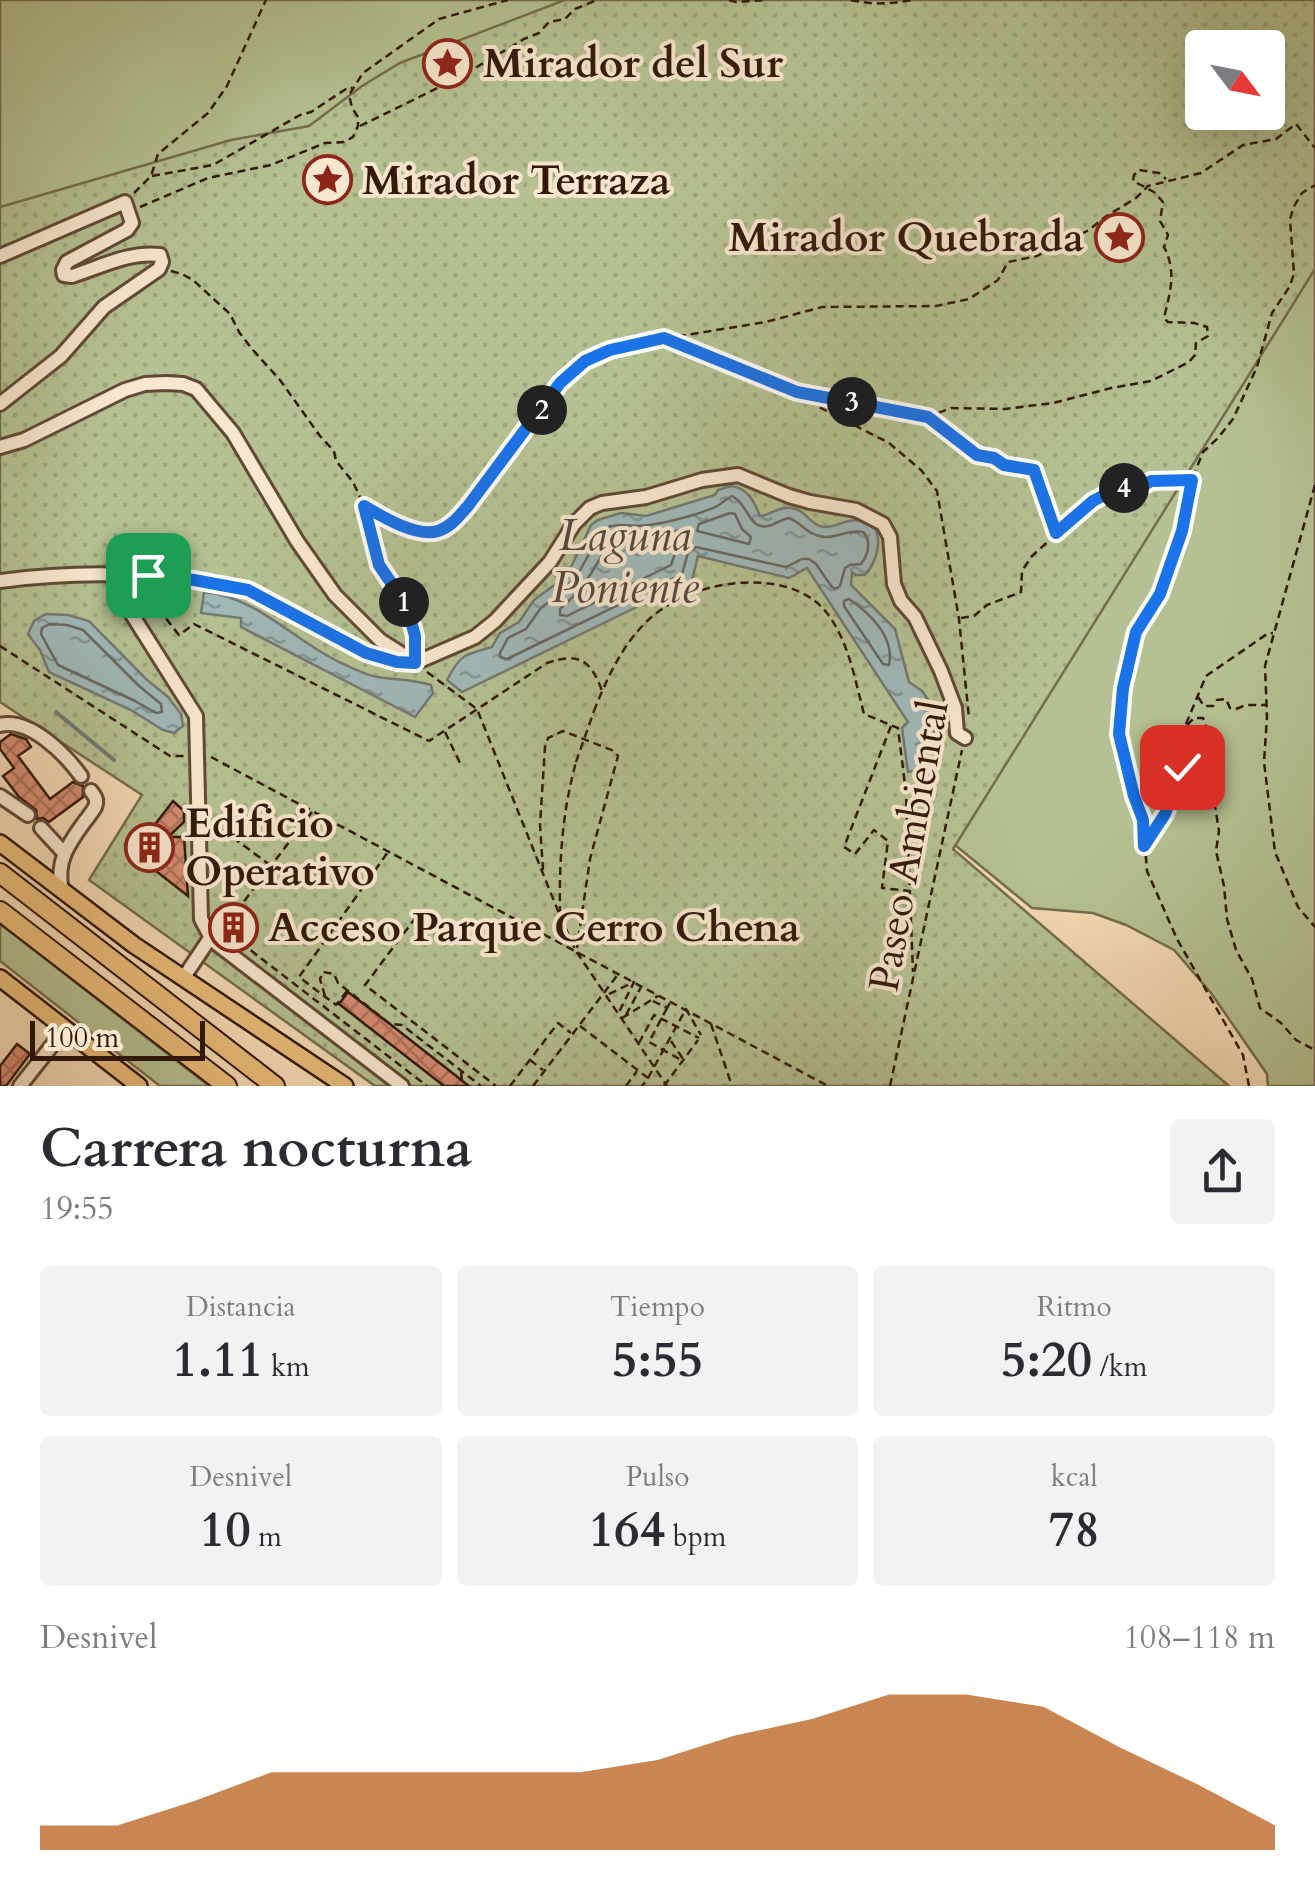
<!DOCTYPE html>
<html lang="es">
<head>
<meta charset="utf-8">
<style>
  :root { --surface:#fff; --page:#f2f2f3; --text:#2b2b33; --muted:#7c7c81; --accent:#b45309 }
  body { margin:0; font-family:Cardo,serif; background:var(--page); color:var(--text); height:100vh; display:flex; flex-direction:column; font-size:38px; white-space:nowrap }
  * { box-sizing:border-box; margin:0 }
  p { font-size:32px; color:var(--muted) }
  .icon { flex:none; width:55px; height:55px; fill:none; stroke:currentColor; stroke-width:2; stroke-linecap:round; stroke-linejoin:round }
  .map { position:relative; height:1086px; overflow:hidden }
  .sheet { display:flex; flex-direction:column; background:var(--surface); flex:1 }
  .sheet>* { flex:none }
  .needle { width:65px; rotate:122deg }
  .buttons { position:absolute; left:1185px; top:30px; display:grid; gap:20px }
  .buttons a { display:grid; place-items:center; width:100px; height:100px; border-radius:10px; background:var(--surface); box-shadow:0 10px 40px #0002; font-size:50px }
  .scale { position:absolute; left:30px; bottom:25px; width:175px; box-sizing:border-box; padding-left:10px; border:5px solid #32190b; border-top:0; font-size:28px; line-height:35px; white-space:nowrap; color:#32190b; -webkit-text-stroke:8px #f8e7cf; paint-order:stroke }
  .pin { position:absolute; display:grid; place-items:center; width:85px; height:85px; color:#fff; margin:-42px; border-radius:20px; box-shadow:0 5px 15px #0006 }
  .km { position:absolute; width:50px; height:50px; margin:-25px; border-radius:50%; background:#222; color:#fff; font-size:28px; line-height:50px; text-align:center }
  .round { display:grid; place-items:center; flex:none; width:105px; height:105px; border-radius:10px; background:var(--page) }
  .head { display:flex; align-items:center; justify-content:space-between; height:170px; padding:0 40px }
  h1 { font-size:55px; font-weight:800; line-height:75px }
  .stats { display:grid; grid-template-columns:repeat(3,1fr); gap:15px; height:170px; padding:10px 40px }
  .stats div { display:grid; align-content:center; border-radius:10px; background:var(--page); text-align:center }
  .stats b { font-size:50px; font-weight:800 }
  .stats small { font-size:28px; font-weight:400 }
  .stats p { font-size:28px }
  .chart { height:280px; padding:20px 40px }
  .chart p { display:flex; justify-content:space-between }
  .chart svg { width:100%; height:180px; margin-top:10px; fill:var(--accent); opacity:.7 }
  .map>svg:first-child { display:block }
</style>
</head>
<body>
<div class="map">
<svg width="1315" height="1086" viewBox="0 0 1315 1086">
  <defs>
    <pattern id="park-dots" width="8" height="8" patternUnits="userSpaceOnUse" patternTransform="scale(2.5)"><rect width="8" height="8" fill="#b5c192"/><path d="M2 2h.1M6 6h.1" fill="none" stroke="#9ca57d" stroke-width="1.8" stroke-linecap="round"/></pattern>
    <pattern id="water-ripples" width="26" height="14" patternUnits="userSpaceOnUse" patternTransform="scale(2.5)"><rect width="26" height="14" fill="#a0b8b8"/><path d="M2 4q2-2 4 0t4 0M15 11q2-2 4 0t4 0" fill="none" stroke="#839594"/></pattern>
    <pattern id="building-cross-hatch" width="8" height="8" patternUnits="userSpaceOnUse" patternTransform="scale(2.5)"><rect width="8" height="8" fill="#d58b70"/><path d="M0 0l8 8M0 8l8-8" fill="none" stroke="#ad715a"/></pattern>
  </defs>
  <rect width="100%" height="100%" fill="#f4dab5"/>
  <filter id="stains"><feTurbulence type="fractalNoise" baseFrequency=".002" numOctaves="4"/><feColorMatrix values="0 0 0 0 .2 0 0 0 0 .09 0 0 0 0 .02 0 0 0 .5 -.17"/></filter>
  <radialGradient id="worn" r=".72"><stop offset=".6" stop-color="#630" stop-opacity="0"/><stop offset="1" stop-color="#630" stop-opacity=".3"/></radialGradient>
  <!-- grass -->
  <g fill="#b5c192" stroke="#746d4e" stroke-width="2.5" fill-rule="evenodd">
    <path d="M0 0H1315V1086H1268L1267 1074 1211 993 1174 950 1126 925 1093 913 1032 908 955 845 975 715 0 586ZM1202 48H1268V112H1202Z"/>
    <path d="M0 924 209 1086H160L0 961Z"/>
  </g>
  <!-- park -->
  <path fill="url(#park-dots)" stroke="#746d4e" stroke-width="2.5" fill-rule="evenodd" d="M565 0H1315V269L953 849 1229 1086H375L89 880 142 795 0 702V207L231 140 309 126 362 86 400 63ZM1202 48H1268V112H1202Z"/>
  <!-- water -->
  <g fill="url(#water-ripples)" stroke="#747873" stroke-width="2.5">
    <path d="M731 486C748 488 754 501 760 516 771 515 779 506 791 508 806 509 809 525 824 527 835 528 844 520 856 520 888 521 880 559 865 575H856L852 572 851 585 895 629 909 682 922 691 931 704 935 721 933 743 924 754 919 770 908 772 902 728 908 722 807 568 789 578 698 556 692 580 462 692 447 680C461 653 465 655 492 647L500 633 519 622 534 600 557 583 572 565 591 525 598 520 621 513 646 516 715 495 718 490Z"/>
    <path d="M204 592C258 597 294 641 341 663 353 668 365 675 377 677 396 680 413 679 431 685L433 693 415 717 241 627V618L201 613Z"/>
    <path d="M46 614 68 615 89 621 146 679 168 697 181 714 183 726 174 733 163 730 131 710 49 672 40 650 28 634 34 621Z"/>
  </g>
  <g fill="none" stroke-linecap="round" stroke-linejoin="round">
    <!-- shore -->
    <g stroke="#696862" stroke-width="2.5">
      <path d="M732 496C750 505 748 533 772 525 778 522 783 519 789 518 802 523 807 535 824 537 838 538 848 529 863 532 872 541 868 555 861 564L850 565 845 568 840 586 836 589 832 587 816 564 809 559H802L786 567 696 547 688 553 682 574 507 659 500 657V653L508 638 526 629 541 608 564 590 579 572 603 529C619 521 632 528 649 525 666 523 705 513 719 505 723 502 727 499 732 496Z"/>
      <path d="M730 513 735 514 742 529 751 537 749 544 697 531 699 524Z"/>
      <path d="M680 530 684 532 686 536 677 548 671 565 567 616 560 615V609C586 587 595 567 611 539L623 536 647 538Z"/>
      <path d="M849 599C871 614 895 638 889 665L883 664 844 606V601Z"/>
      <path d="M50 624 67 625 83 630 139 686 161 704 162 712 156 713 135 701 58 665 41 634 42 628Z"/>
    </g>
    <!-- stream -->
    <path stroke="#747873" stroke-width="4" d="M56 712 114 760"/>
  </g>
  <!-- building -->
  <g fill="url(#building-cross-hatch)" stroke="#32190b" stroke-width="2.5">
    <path d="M11 734 26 739 31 747 18 756 50 799 73 782 83 786V797L49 822 43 818 37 819 36 810 19 797 3 776 14 768 0 749V742Z"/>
    <path d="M173 801 184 811V822L168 837H184L188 896 133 853Z"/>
    <path d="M348 992 390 1024 469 1086H444L339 1004Z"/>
    <path d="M17 1044 30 1054 6 1086H0V1066Z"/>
  </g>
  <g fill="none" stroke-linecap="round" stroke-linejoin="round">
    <defs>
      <g id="minor">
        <path d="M0 256 125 202 132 223 127 230 67 262 63 270 64 275 72 276C100 267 130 251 160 255L162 262 159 269 104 307 61 356 0 404"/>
        <path d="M0 447 24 440 125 390 145 384 166 383 183 384 196 389 233 433 297 541 335 595 380 640 413 661"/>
        <path d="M132 575C125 589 126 599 131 613L196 716 201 919 212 940 402 1086"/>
        <path d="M0 581C83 570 165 572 248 590L367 653 397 662 415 663 475 637 495 621 550 562 574 524 590 508 602 503 646 497 702 480 738 475 789 496 810 502 856 510 883 524 890 537 894 584 901 601 915 617 941 671 955 708 957 733 965 738"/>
        <path d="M0 725C30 718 65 754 81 776"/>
        <path d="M0 796 28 815"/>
        <path d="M41 828 64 853"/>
        <path d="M62 890C55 862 69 843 85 821 87 819 94 809 95 807 98 799 95 797 91 791"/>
        <path d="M184 977 210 938"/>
        <path d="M20 1086 65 1029"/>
      </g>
      <g id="major">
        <path d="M0 843 134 945 345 1086"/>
        <path d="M0 978 139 1086"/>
      </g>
      <g id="highway">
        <path d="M0 873 275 1086"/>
        <path d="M0 911 227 1086"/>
      </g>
    </defs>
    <!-- minor casing -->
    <use href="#minor" stroke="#624936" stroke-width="18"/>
    <!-- major casing -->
    <use href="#major" stroke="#32190b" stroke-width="20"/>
    <!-- highway casing -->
    <use href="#highway" stroke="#32190b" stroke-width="22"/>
    <!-- path -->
    <g stroke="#32190b" stroke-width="2.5" stroke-dasharray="8 5" stroke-linecap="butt">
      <path d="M729 0 736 2 767 0"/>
      <path d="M851 0C872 5 891 4 912 0"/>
      <path d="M360 126 460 77 524 39 539 33 549 22 565 19 575 9 597 0"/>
      <path d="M152 176 213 165 300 115 311 112 349 87 352 88"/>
      <path d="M134 193 151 176 158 154 208 113 227 86 266 0"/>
      <path d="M140 207 208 178 271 165 325 143 344 142 353 137 358 126V117L352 108 349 95 363 73 439 19 508 0"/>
      <path d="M171 271 182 274 193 280 230 314 239 332 252 349 280 380 320 436 334 451 336 461 353 482 364 506 379 565 407 606 415 636V650"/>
      <path d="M666 339 797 392 928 417 951 408 1005 409 1053 403 1111 388 1151 381 1189 362 1195 355 1196 343 1208 336 1207 327 1194 323 1168 322 1164 318C1170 292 1177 272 1164 247L1168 235 1160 221 1163 202 1154 192 1133 181 1134 175 1139 170 1159 173 1166 179"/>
      <path d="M798 393 819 407 889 443 921 470 937 491 959 619 969 718"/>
      <path d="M928 417C942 427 964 450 980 456 998 462 1014 467 1034 470L1055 531"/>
      <path d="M1315 485 1265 666 1267 717 1264 762 1275 852 1298 907 1315 927"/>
      <path d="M364 506C382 516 417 538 438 531 451 527 460 516 469 506L560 383 585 361 610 350 649 341 766 322 822 307 936 306 969 299 998 280 1008 262 1037 256 1089 230 1105 217 1136 198 1148 186 1201 173 1243 145 1276 139 1296 124 1315 148"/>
      <path d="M142 588 179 635 194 624 429 741 547 663C579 652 591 660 602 691"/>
      <path d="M961 618 974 616 987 605 1021 592 1022 571 1032 556 1093 501 1116 489 1139 487 1151 481 1192 480"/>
      <path d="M0 646 170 756H184"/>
      <path d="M427 672 477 709 560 916 576 951 667 1086"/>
      <path d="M1198 697 1204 706H1213L1217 700 1226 699 1230 708 1236 709 1246 705H1266"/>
      <path d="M594 711C608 675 628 632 662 609 704 579 791 567 827 613 849 642 855 680 864 714L898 728 906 793 913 972"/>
      <path d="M1186 724 1206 676 1267 634 1273 633"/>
      <path d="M891 726 844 847 855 854 874 830 888 841 882 888 910 891"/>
      <path d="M445 732 461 765"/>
      <path d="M211 757 828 1086"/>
      <path d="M312 812 223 929 427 1086"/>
      <path d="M212 822 270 865"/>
      <path d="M1144 845 1165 814 1182 767 1186 726 1194 718H1203L1206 726 1208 763 1219 831 1216 851 1224 886 1227 919 1236 950 1252 979 1260 1008 1281 1023 1296 1040 1315 1050"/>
      <path d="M543 870 540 825 545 747 548 738 563 731 614 751 618 756 590 859 577 948"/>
      <path d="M560 914C559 862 562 813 576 762"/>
      <path d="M416 917 365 985 496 1086"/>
      <path d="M347 991 336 1005 299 977 388 852"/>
      <path d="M609 994 634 982 619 1012"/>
      <path d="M325 996 320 979 323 972 334 974 338 983 390 1024 402 1025 481 1086"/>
      <path d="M653 1001 667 1008 670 1003"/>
      <path d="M667 1008 649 1042 681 1060"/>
      <path d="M626 1015 641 987"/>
      <path d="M622 1018 658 996"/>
      <path d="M711 1024 732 1086"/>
      <path d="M580 1026 648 1078 642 1086"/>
      <path d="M671 1041 683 1059"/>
      <path d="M639 1043 654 1015 699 1038"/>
      <path d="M530 1060 543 1070"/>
      <path d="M461 1072 462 1080"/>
      <path d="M648 1078 686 1009 701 1035"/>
      <path d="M510 1086 558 1023 571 1033"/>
      <path d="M533 1086 619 973"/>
      <path d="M626 1086 637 1071"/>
      <path d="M664 1086 698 1040"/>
      <path d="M890 1086 962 750"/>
      <path d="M1249 1086 1243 1055 1177 939 1147 871 1143 820 1134 796 1119 734 1123 688 1136 631 1160 594 1182 531 1193 477 1203 452 1218 438 1233 419 1257 367 1272 313 1290 286 1294 273 1290 220 1293 208 1302 193 1315 185"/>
    </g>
    <!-- minor -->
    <use href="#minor" stroke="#f8e7cf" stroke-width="12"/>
    <!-- major -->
    <use href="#major" stroke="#eabd7a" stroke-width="15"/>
    <!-- highway -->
    <use href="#highway" stroke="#eabd7a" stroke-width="18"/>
    <!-- path-bridge -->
    <path stroke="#32190b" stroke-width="2.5" stroke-dasharray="8 5" stroke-linecap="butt" d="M576 762 594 711"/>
  </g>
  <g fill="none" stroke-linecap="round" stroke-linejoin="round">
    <defs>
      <path id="route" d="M148 575 194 580 248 590 366 653 397 662 415 663V636L407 606 379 565 364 506C381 516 417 538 438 531 451 527 459 516 468 506L560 383 585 361 610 350 664 338 797 392 928 417 977 455 994 458 1004 465 1034 470 1056 533 1093 501 1116 489 1139 488 1151 481 1192 480 1182 531 1160 594 1136 632 1123 688 1119 734 1134 796 1143 820 1144 846 1165 814 1182 767"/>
    </defs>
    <!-- route casing -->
    <use href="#route" stroke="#fff" stroke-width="20"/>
    <!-- route -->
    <use href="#route" stroke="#1a73e8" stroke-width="12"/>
  </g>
  <!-- icons -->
  <defs>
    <symbol id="sight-ring" viewBox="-11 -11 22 22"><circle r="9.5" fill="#f8e7cf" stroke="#8f2418" stroke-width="1.5"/><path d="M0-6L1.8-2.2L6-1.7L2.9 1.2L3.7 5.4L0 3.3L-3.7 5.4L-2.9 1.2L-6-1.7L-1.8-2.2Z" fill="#8f2418"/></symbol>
    <symbol id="building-ring" viewBox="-11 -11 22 22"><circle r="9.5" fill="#f8e7cf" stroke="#8f2418" stroke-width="1.5"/><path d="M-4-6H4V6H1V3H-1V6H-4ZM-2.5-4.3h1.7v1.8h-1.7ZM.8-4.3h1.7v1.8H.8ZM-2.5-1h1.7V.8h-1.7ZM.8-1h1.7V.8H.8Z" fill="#8f2418"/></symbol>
  </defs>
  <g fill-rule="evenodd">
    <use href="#sight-ring" x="420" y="36" width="55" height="55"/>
    <use href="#sight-ring" x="300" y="152" width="55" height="55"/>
    <use href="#sight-ring" x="1092" y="210" width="55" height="55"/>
    <use href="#building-ring" x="122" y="820" width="55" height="55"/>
    <use href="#building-ring" x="206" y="900" width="55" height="55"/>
  </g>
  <g text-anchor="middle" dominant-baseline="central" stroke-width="8" stroke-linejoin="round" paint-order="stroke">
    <!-- poi labels -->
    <g font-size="42" font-weight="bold" fill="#32190b" stroke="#f8e7cf" text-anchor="start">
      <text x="483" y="63">Mirador del Sur</text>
      <text x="362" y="180">Mirador Terraza</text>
      <text x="1084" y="237" text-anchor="end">Mirador Quebrada</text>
      <text x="185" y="823">Edificio<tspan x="185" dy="48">Operativo</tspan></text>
      <text x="268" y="927">Acceso Parque Cerro Chena</text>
    </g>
    <!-- street labels -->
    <g font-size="42" fill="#32190b" stroke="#f8e7cf">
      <text transform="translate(909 846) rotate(-80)">Paseo Ambiental</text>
    </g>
    <!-- water labels -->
    <g font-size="45" font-style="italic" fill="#53493f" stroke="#f8e7cf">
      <text x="625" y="535">Laguna<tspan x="625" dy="52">Poniente</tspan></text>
    </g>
  </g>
  <rect width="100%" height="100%" filter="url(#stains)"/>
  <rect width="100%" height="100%" fill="url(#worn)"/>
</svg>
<div class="buttons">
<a><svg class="needle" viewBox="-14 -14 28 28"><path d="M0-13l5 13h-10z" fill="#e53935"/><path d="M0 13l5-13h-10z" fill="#7c7c81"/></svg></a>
</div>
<div class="scale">100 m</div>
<div class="pin" style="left:148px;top:575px;background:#1e9e55"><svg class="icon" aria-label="arrive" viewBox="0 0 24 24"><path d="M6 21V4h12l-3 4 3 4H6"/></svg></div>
<div class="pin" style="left:1182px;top:767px;background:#d93025"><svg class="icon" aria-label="check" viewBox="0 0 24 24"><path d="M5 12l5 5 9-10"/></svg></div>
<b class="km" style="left:404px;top:602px">1</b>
<b class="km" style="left:542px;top:410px">2</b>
<b class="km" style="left:852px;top:402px">3</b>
<b class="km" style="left:1124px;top:488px">4</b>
</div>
<section class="sheet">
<div class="head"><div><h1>Carrera nocturna</h1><p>19:55</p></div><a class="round"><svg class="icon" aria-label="share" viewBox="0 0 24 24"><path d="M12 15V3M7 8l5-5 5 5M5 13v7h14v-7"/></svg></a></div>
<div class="stats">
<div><p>Distancia</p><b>1.11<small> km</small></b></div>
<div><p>Tiempo</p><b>5:55</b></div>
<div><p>Ritmo</p><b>5:20<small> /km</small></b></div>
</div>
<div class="stats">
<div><p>Desnivel</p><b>10<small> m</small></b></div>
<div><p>Pulso</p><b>164<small> bpm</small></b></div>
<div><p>kcal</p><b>78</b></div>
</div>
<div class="chart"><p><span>Desnivel</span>108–118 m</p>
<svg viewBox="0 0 160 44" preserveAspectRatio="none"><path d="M0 44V38L10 38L20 32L30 25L40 25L50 25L60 25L70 25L80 22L90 16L100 12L110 6L120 6L130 9L140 19L150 28L160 38V44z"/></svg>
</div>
</section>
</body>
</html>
